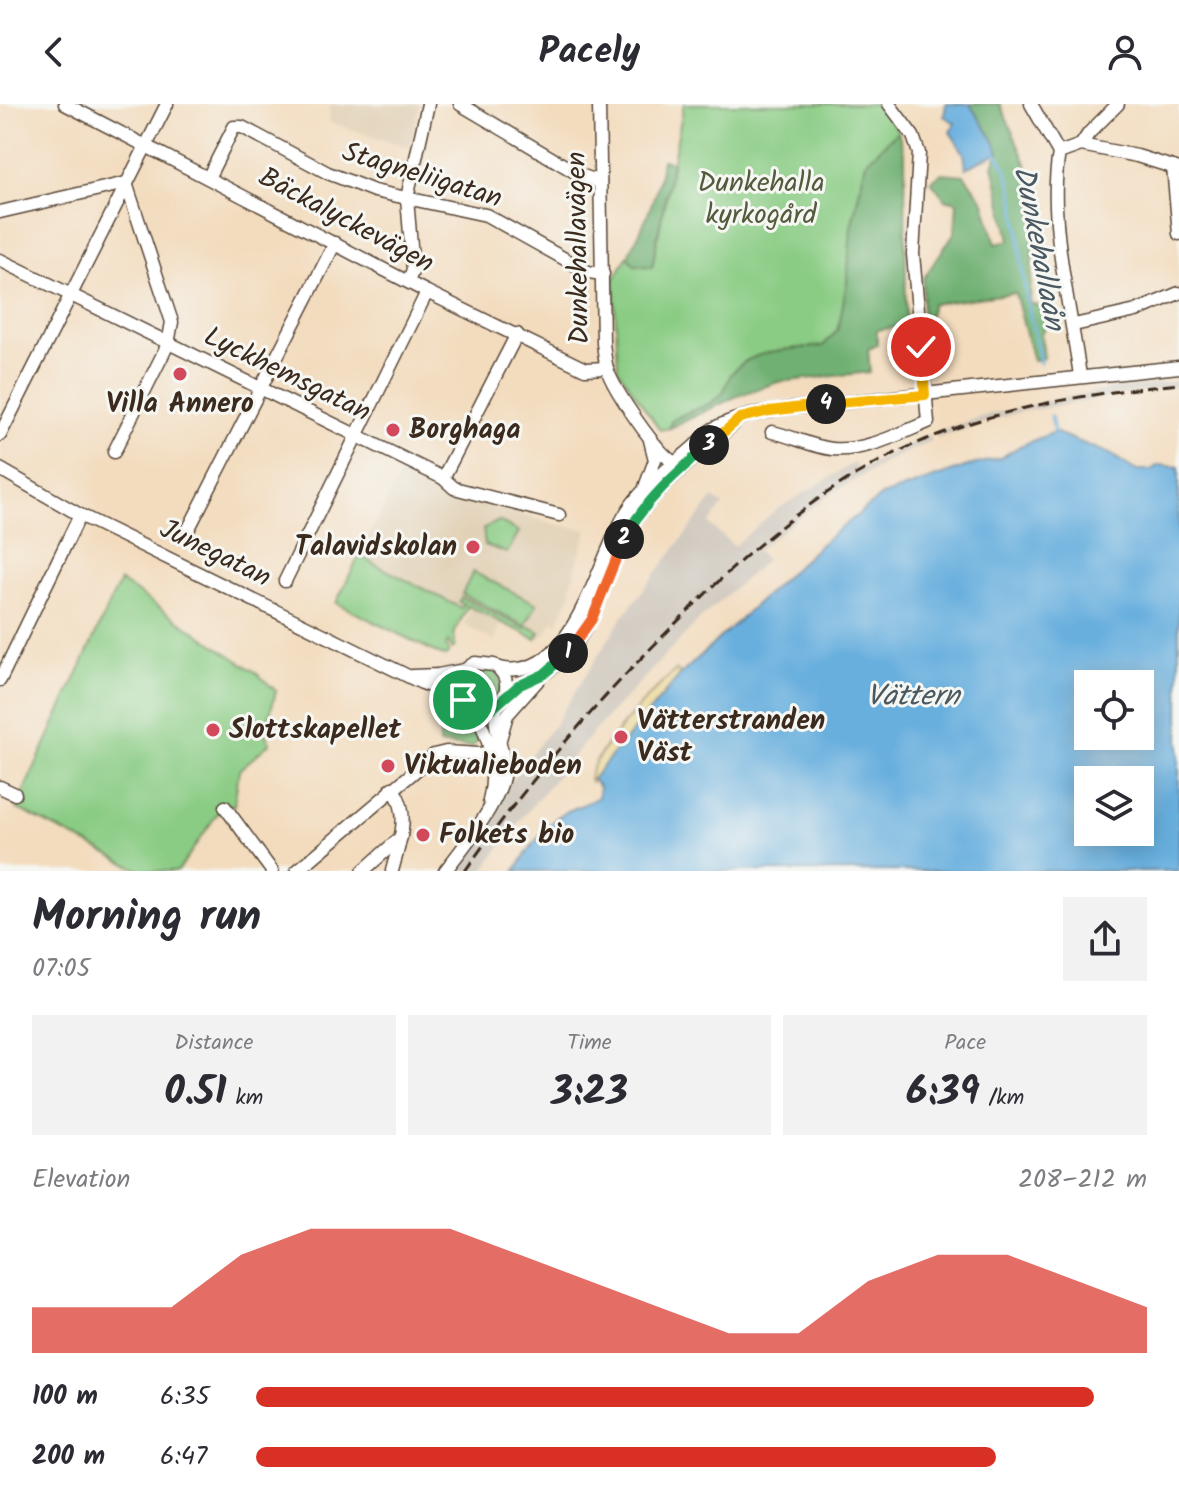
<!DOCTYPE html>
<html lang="en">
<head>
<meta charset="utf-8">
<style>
  :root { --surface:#fff; --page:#f2f2f3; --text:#2b2b33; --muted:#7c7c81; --accent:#d93025 }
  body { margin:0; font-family:Kalam,sans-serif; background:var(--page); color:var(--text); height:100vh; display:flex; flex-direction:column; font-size:30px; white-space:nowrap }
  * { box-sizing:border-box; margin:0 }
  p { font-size:26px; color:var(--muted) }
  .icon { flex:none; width:44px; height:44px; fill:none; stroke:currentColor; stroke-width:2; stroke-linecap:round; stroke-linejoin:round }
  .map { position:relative; height:767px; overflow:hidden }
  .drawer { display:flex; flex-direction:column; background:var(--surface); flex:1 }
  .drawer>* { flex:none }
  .tools { position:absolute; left:1074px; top:566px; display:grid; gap:16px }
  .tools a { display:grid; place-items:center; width:80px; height:80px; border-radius:0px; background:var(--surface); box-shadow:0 4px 20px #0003; font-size:40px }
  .pin { position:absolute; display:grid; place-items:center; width:68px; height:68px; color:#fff; margin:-34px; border:4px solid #fff; border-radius:50%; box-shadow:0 2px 8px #0007 }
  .km { position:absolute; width:40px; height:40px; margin:-20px; border-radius:50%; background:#222; color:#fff; font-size:22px; line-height:40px; text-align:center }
  .round { display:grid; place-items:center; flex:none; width:84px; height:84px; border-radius:0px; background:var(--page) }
  .overview { display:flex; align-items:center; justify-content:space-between; height:136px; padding:0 32px }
  h1 { font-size:44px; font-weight:700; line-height:60px }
  .figures { display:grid; grid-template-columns:repeat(3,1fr); gap:12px; height:136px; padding:8px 32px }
  .figures div { display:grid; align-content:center; border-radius:0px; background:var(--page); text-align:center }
  .figures b { font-size:40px; font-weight:700 }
  .figures small { font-size:22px; font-weight:400 }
  .figures p { font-size:22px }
  .chart { height:224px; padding:16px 32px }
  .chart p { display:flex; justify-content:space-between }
  .chart svg { width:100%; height:144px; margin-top:8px; fill:var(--accent); opacity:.7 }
  ul { padding:0 32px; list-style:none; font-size:26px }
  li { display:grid; grid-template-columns:128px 96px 1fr; align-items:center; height:60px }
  li i { height:20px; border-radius:10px; background:var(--accent) }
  header { display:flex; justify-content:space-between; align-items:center; height:104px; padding:0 32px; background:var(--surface); font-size:36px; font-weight:700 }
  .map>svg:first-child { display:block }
</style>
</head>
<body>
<header><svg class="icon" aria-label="back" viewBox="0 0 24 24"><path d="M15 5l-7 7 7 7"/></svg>Pacely<svg class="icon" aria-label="person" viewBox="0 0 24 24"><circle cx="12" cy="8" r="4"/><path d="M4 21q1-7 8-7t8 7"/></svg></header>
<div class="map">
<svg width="1179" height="767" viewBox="0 0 1179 767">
  <rect width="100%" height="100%" fill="#f6f6f2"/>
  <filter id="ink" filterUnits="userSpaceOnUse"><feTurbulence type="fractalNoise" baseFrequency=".0125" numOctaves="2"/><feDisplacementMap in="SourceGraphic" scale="16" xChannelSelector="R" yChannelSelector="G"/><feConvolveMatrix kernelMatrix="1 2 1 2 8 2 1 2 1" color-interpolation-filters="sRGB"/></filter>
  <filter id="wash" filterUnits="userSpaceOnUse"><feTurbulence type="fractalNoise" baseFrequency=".006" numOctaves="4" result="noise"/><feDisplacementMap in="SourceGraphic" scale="32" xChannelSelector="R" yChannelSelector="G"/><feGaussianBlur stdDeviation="1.8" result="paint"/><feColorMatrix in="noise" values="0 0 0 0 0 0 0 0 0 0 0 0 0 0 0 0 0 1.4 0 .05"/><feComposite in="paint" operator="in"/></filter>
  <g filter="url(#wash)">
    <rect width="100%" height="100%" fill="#f3dcbe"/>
    <!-- built -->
    <g fill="#e0ceb1">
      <path d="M330 0H420L410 44 329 18Z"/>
      <path d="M403 364 457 392 554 420 587 426 570 485 573 487 558 519 553 517 548 527 536 537 502 520 494 537 464 521 471 504 464 501 462 504 359 452Z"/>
    </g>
    <!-- industrial -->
    <g fill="#cbc3b8">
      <path d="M1179 277V282L1019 308 937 334 935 328 990 310 1044 298 1110 285Z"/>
      <path d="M929 330 931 337 887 357 827 392 757 446 766 456 700 515 594 627 518 719 483 767H453L513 674 554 621 624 511 713 394 723 401 709 420 734 442 777 405 854 359 858 366Z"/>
    </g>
    <!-- green -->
    <g fill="#8acc84" stroke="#627b51" stroke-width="2">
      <path d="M684 0H877L898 27 866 58 851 124 847 178 840 216 837 227 823 242C794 245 753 244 733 268 727 274 727 285 721 291 707 305 687 306 671 317L670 324 660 326 618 265 614 176 627 153 635 161 652 163Z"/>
      <path d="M499 417 519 428 507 449 485 441 483 425Z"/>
      <path d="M359 452 461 504 464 500 459 498 461 493 526 525 528 522 540 528 536 535 468 502 454 529 455 543 452 545 448 538 446 542 449 548 446 552 441 551 336 499Z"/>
      <path d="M473 468 537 500 525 522 462 490Z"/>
      <path d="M120 477 258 570 276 587 265 629 270 639 239 666 234 702 224 700 178 767H141L16 704Z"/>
      <circle cx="483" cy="582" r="18"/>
      <path d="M448 592C464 605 474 615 481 633L472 643 439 640Z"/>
    </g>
    <!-- forest -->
    <g fill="#6fb072" stroke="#556d48" stroke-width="2">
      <path d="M970 0H1000L1029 66 1035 105 1030 199 1049 206 1050 218 1041 229 1044 254 1033 257 1015 189 932 200 928 216 922 214 923 175 955 128 957 98 945 95 931 77 942 69 964 71 984 98 996 140 1010 136 993 61 999 48C992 30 979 17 970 0Z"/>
      <path d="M898 27 905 52 906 222 877 226V241L868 245 870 268 778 278 735 293 670 324 671 317C687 306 707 305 721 291 727 285 727 274 733 268 753 244 794 245 823 242L837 227 840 216 847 178 851 124 866 58Z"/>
      <path d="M662 56 672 58 652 163 635 161 627 153C644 123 658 91 662 56Z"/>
    </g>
    <!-- sand -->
    <path fill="#eeda9e" stroke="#94825e" stroke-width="2" d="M676 566 681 570 591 678 589 675C593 647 654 586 676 566Z"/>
    <!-- water -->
    <g fill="#67afde" stroke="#516c7e" stroke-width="2" fill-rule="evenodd">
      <path d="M946 0H970C979 17 992 30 999 48L966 64 964 49 950 28 955 19 944 12Z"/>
      <path d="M1054 328 1110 350 1135 366H1151L1158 361 1179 363V767H515C526 750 546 718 564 709 575 703 587 700 598 693L599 683 592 675 681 570 822 439 882 392 968 362 1000 354 1020 342ZM1088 580H1140V632H1088ZM1088 676H1140V728H1088Z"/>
    </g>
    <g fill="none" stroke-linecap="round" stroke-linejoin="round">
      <!-- stream -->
      <g stroke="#67afde" stroke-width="3">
        <path d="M996 49C1019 75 1019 146 1024 180 1028 207 1036 233 1040 259"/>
        <path d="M1051 312 1054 328"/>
      </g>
    </g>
  </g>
  <g filter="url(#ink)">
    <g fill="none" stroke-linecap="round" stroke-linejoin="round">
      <defs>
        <g id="minor">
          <path d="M65 0 427 188 585 265 607 264"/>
          <path d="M460 0 580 71 600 78"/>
          <path d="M599 0 603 239C604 247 605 257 607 265 614 286 657 350 675 359"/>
          <path d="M1031 0 1059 49"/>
          <path d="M1081 41 1137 52 1179 65"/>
          <path d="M1173 63 1179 130"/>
          <path d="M209 72 234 23H242L328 69 374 87 486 111 588 168 603 170"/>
          <path d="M0 108 126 79 172 218 168 240 114 348"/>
          <path d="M0 156 443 374 454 384 559 411"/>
          <path d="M408 177 413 166 407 94 428 0"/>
          <path d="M1074 221 1136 207 1179 189"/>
          <path d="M1080 272C1071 205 1047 114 1059 49L1081 41 1089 29 1118 0"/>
          <path d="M772 328C792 332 812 343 832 345 864 348 899 330 928 318L913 150 919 49 913 32 889 0"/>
          <path d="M0 331 167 0"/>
          <path d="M0 365 80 411 422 579 462 594"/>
          <path d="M443 374 517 230"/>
          <path d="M645 383 655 356 650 336"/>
          <path d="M186 430 335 139"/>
          <path d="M285 477 427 188"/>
          <path d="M499 564C576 581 597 449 630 403 651 373 686 354 711 326 735 312 764 308 792 304L1179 263"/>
          <path d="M412 572 438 571 464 566"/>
          <path d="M0 576 80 411"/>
          <path d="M504 593C509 580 506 569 494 561L475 559C448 572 458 612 487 606 499 603 506 591 516 584 526 576 538 574 548 567 603 525 598 474 632 421 658 380 699 351 735 319"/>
          <path d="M471 604C491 631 497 664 489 697"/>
          <path d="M500 635 507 611 539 575"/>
          <path d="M0 683 15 690"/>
          <path d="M392 684C412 708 399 740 392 767"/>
          <path d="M225 703 272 767"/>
          <path d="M297 767 434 651 446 648 479 650 502 647"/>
          <path d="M363 767 401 733"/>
          <path d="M445 767C463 744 505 692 504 664 503 640 493 627 496 602"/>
        </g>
      </defs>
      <!-- minor casing -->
      <use href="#minor" stroke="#574536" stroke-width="15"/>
      <!-- minor -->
      <use href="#minor" stroke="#fff" stroke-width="12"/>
      <!-- rail -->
      <path stroke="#3b2a1e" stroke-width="3" stroke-dasharray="12 6" stroke-linecap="butt" d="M465 767C526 680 594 601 669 526 744 450 824 377 925 336 1005 302 1093 289 1179 280"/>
    </g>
  </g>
  <g fill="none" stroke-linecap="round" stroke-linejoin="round" filter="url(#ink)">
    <defs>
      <path id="split-1" d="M463 596 478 606 493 604 518 582 544 570 568 549"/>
      <path id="split-2" d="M568 549 592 515 624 435"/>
      <path id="split-3" d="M624 435C644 397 677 368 709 341"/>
      <path id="split-4" d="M709 341 740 314 770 307 826 300"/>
      <path id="split-5" d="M826 300 925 291 921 243"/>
    </defs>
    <!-- split-1 casing -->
    <use href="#split-1" stroke="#fff" stroke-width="16"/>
    <!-- split-2 casing -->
    <use href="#split-2" stroke="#fff" stroke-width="16"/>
    <!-- split-3 casing -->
    <use href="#split-3" stroke="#fff" stroke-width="16"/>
    <!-- split-4 casing -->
    <use href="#split-4" stroke="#fff" stroke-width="16"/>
    <!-- split-5 casing -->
    <use href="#split-5" stroke="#fff" stroke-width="16"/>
    <!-- split-1 -->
    <use href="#split-1" stroke="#22a559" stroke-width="10"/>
    <!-- split-2 -->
    <use href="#split-2" stroke="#f0652b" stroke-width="10"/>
    <!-- split-3 -->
    <use href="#split-3" stroke="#22a559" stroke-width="10"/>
    <!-- split-4 -->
    <use href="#split-4" stroke="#f5b400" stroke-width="10"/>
    <!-- split-5 -->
    <use href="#split-5" stroke="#f5b400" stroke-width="10"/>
  </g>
  <!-- markers -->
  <g fill="#d1495b" stroke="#f6f6f2" stroke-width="3">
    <circle cx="180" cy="270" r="8"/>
    <circle cx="393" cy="326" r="8"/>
    <circle cx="473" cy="443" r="8"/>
    <circle cx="213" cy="626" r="8"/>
    <circle cx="621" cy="633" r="8"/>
    <circle cx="388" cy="662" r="8"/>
    <circle cx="423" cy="731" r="8"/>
  </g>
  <g text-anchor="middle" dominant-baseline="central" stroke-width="6" stroke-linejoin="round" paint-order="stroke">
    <!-- street labels -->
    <g font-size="28" fill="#3b2a1e" stroke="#f6f6f2">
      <text transform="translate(422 72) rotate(17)">Stagneliigatan</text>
      <text transform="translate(346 117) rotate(28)">Bäckalyckevägen</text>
      <text transform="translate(579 144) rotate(-91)">Dunkehallavägen</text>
      <text transform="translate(287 271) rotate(26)">Lyckhemsgatan</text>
      <text transform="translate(215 450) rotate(26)">Junegatan</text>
    </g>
    <!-- park labels -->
    <g font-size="28" fill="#535b3d" stroke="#f6f6f2">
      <text x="761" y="79">Dunkehalla<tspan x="761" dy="32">kyrkogård</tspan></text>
    </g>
    <!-- poi labels -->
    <g font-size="28" font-weight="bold" fill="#3b2a1e" stroke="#f6f6f2" text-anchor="start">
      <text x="180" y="300" text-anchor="middle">Villa Annero</text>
      <text x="409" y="326">Borghaga</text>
      <text x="457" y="443" text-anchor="end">Talavidskolan</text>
      <text x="637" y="617">Vätterstranden<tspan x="637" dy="32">Väst</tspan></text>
      <text x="229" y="626">Slottskapellet</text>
      <text x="404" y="662">Viktualieboden</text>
      <text x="439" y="731">Folkets bio</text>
    </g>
    <!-- water labels -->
    <g font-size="30" font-style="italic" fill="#4a5961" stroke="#f6f6f2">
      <text transform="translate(1038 144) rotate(79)">Dunkehallaån</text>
      <text x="913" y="593">Vättern</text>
    </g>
  </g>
</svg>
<div class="tools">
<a><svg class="icon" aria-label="locate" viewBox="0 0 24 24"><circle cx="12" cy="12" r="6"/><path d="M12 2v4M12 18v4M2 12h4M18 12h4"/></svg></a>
<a><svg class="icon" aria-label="layers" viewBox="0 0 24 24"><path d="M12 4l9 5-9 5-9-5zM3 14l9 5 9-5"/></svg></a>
</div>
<div class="pin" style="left:463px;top:596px;background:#1e9e55"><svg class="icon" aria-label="arrive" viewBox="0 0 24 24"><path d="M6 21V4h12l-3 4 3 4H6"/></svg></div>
<div class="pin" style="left:921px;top:243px;background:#d93025"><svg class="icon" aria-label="check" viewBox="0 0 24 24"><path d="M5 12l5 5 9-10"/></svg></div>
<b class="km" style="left:568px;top:549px">1</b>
<b class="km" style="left:624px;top:435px">2</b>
<b class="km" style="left:709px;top:341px">3</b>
<b class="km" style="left:826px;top:300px">4</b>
</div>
<section class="drawer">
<div class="overview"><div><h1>Morning run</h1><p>07:05</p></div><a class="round"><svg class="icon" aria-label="share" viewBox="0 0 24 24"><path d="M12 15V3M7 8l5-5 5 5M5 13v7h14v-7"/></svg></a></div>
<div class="figures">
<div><p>Distance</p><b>0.51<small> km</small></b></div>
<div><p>Time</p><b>3:23</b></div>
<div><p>Pace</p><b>6:39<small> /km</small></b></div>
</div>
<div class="chart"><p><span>Elevation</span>208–212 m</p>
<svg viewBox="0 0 160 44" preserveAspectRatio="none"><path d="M0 44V30L10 30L20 30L30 14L40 6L50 6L60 6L70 14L80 22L90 30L100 38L110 38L120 22L130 14L140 14L150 22L160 30V44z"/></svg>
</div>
<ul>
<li><b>100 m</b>6:35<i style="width:94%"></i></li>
<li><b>200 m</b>6:47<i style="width:83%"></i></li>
</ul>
</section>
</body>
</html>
